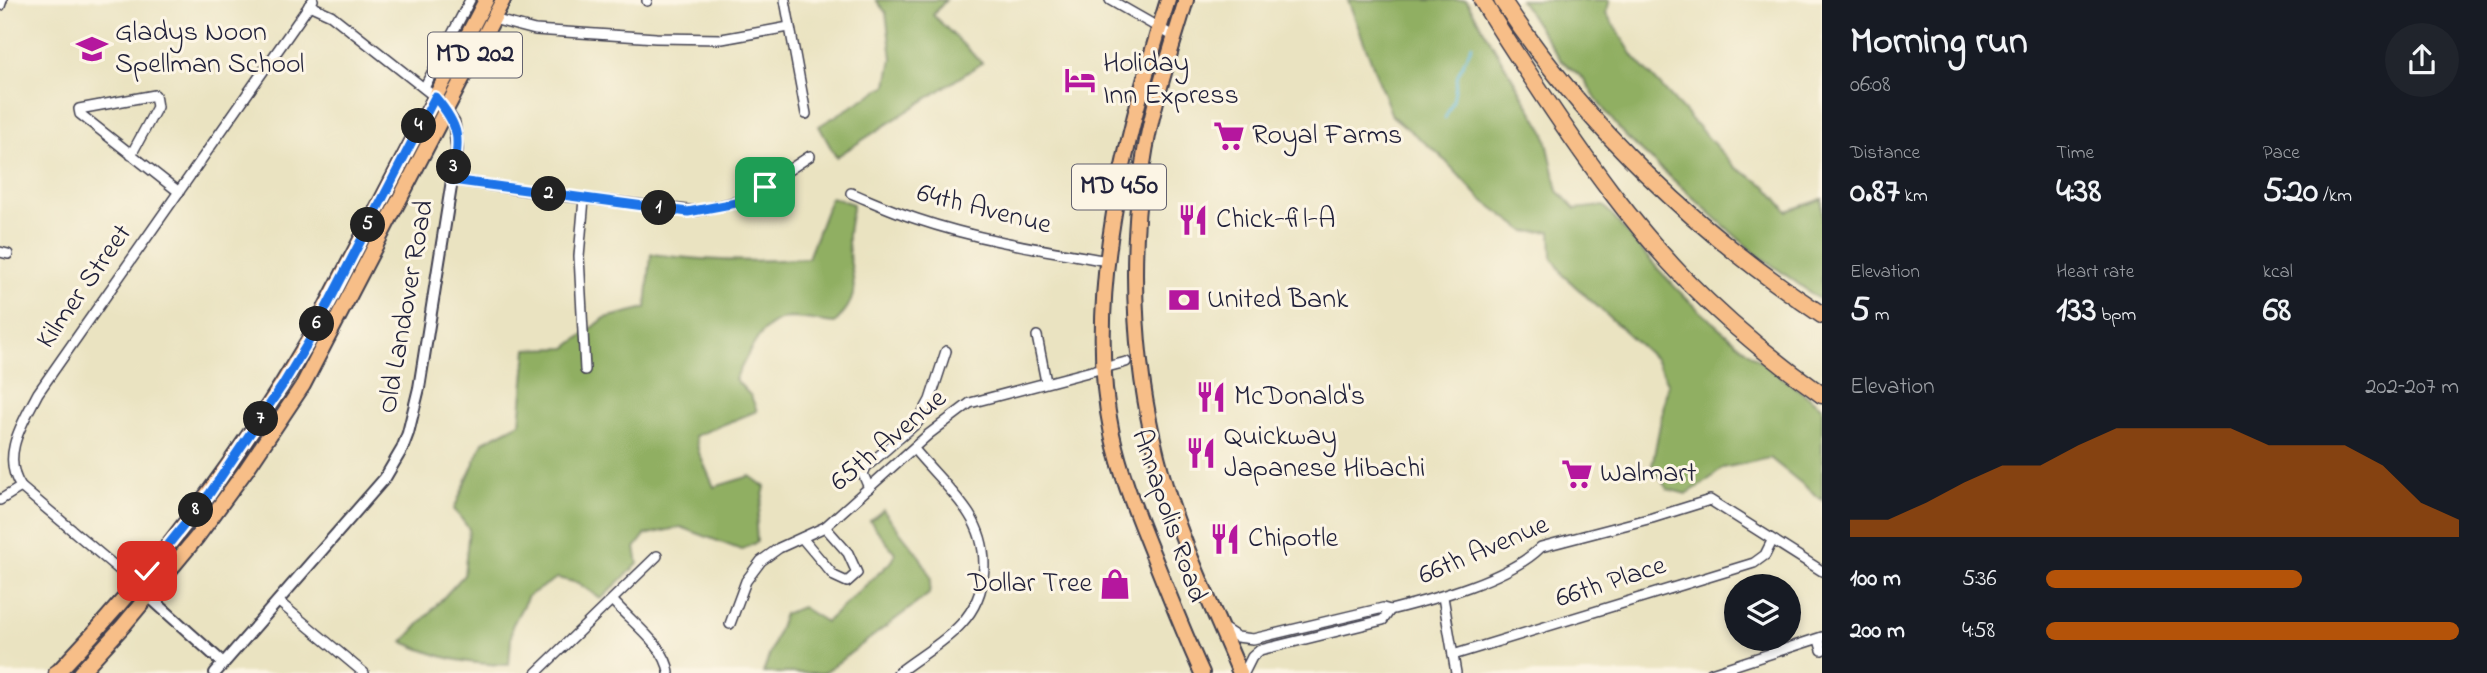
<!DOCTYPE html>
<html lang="en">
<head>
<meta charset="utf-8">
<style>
  :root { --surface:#171b24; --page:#20242c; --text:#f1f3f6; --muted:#9ea1a6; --accent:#b45309 }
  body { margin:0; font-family:"Indie Flower",sans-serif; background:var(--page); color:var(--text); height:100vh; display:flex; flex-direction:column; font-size:26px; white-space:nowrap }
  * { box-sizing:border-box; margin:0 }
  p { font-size:23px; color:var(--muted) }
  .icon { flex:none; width:38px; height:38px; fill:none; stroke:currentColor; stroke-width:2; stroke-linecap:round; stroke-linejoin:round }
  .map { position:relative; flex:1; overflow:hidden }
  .side { display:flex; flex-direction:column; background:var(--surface); width:665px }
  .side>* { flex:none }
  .fabs { position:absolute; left:1724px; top:574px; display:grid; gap:14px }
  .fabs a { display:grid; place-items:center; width:77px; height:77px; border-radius:50%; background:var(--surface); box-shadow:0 4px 10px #0003; font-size:35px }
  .pin { position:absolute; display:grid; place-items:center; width:60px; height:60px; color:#fff; margin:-30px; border-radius:14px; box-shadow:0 4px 10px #0006 }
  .km { position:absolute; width:35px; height:35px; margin:-18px; border-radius:50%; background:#222; color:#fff; font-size:19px; line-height:35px; text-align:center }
  .round { display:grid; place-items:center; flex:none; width:74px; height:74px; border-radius:37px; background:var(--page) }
  .summary { display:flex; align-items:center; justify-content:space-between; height:119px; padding:0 28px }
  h1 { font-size:38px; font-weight:700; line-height:52px }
  .figures { display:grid; grid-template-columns:repeat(3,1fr); gap:10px; height:119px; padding:7px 28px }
  .figures div { display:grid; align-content:center }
  .figures b { font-size:35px; font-weight:700 }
  .figures small { font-size:19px; font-weight:400 }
  .figures p { font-size:19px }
  .chart { height:196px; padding:14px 28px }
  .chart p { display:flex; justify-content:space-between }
  .chart svg { width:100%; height:126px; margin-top:7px; fill:var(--accent); opacity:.7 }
  ul { padding:0 28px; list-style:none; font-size:23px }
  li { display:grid; grid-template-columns:112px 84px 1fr; align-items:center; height:52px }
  li i { height:18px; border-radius:9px; background:var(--accent) }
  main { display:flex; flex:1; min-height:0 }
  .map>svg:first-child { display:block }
</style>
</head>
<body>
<main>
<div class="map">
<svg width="1822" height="673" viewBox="0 0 1822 673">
  <rect width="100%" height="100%" fill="#fcf5e5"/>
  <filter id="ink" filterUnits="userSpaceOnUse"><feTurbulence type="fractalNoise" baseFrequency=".0143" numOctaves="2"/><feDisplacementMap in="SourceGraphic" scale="14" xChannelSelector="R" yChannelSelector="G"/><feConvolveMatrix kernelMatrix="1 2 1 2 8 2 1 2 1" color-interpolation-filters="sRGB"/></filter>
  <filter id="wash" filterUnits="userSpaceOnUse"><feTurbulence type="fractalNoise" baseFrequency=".00686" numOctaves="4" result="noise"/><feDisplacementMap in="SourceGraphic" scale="28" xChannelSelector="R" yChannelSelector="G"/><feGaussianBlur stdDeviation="1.57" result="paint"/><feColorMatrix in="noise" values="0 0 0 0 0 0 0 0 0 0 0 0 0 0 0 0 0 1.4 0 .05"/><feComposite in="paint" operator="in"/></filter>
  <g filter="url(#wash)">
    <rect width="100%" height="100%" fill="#eae3c1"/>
    <!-- forest -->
    <g fill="#90af62" stroke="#59684e" stroke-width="2">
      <path d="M876 0H946L933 15 982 63 836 157 819 126 887 85 892 58 886 13Z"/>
      <path d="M1348 0H1466L1545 133 1558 191 1575 209 1604 206C1635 242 1664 279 1699 310 1737 345 1780 376 1822 407V500L1770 458 1723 468 1703 484 1686 494 1667 489 1652 466 1668 383 1655 359 1564 276 1552 257 1551 231 1526 232 1481 199 1440 155 1392 116Z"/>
      <path d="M1520 0H1610L1606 13 1634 57 1735 167 1766 186 1787 211 1822 199V301L1751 250 1626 137 1598 102 1584 79 1561 60Z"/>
      <path d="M831 197 853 204C851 216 847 230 848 242 850 280 866 291 835 323 821 322 805 318 791 318 760 319 749 355 735 379L751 396 757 411 695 436 699 453 714 487 750 476 765 487 756 526 757 542 741 550 681 527 645 535 635 548 638 564 601 599 578 583 557 578 528 596 512 626 509 665C466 664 442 659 403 642L464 575 469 529 454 509 483 442 520 423 527 349 566 348 605 318 646 308 651 254C705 261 754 263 808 258Z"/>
      <path d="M883 510 920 557 931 578 929 594 824 673H763L784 614 802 607 826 622 893 560 895 553 870 521Z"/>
    </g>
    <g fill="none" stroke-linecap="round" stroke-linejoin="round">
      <!-- stream -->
      <path stroke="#61b9de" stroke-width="2.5" d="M1445 118 1453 101 1458 74 1472 45"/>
    </g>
  </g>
  <g filter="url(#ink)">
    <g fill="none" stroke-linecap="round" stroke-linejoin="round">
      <defs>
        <g id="minor">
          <path d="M647 0V1"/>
          <path d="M785 0 806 114"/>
          <path d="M1110 0 1175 37"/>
          <path d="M309 5 331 15 435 97"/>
          <path d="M0 6 2 0"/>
          <path d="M493 19 535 30 656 38 722 39 789 27"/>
          <path d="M424 88 470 0"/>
          <path d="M131 155 157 107 155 95 79 109 80 114 179 192"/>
          <path d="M452 180 563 196 697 211 743 200 810 156"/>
          <path d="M851 193C873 202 895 212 917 219 979 240 1044 250 1108 261"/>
          <path d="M584 199 579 256 585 370"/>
          <path d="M0 252 8 254"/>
          <path d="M1037 336 1046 382"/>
          <path d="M869 488 863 474 866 467 918 422 930 400 946 351"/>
          <path d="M0 500 21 487"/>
          <path d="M802 538 834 576 847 582 857 573 848 553 825 527"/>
          <path d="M136 584 21 487C0 456 23 422 38 393L313 0"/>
          <path d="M1443 597 1456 673"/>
          <path d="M613 601C630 621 667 647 669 673"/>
          <path d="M279 602 364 673"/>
          <path d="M730 624 746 581 761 561 779 548 825 527 929 434 970 403 1126 362"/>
          <path d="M1223 628 1237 637 1253 639 1383 608 1390 610C1434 599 1509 579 1541 547L1652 518 1710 500 1822 571"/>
          <path d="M1819 640 1822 650"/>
          <path d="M1453 655 1754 563 1765 555 1772 541"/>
          <path d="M536 673 657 556"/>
          <path d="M898 673C918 657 944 643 961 624 989 594 991 548 969 514 955 492 931 470 914 449"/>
          <path d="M1244 673 1252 657 1260 650 1383 620 1390 610"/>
          <path d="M1711 673 1822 637"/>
        </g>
        <g id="tertiary">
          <path d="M143 591 223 663"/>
          <path d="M215 673 385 478 402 449 408 433 419 388 457 149 454 123 443 106"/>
        </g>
        <g id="primary">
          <path d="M1168 0C1127 130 1083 298 1112 434 1120 471 1133 505 1147 540 1165 585 1182 629 1202 673"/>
          <path d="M1186 0C1170 54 1151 108 1143 164 1128 267 1134 375 1162 475 1181 543 1213 608 1240 673"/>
          <path d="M57 673C153 572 238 461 308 341L486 0"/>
          <path d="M80 673 123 626 197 537 246 470 303 385 503 0"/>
        </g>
        <g id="motorway">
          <path d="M1482 0C1502 34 1524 66 1545 98 1587 161 1632 224 1685 279 1727 322 1773 360 1822 395"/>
          <path d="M1502 0C1585 126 1697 232 1822 315"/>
          <path d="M57 673H58"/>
        </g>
      </defs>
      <!-- minor casing -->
      <use href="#minor" stroke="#403f4f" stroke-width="12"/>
      <!-- tertiary casing -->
      <use href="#tertiary" stroke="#403f4f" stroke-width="14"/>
      <!-- primary casing -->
      <use href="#primary" stroke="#403f4f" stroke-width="18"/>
      <!-- motorway casing -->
      <use href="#motorway" stroke="#403f4f" stroke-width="19"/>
      <!-- minor -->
      <use href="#minor" stroke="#fff" stroke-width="9"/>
      <!-- tertiary -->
      <use href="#tertiary" stroke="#fff" stroke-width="10"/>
      <!-- primary -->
      <use href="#primary" stroke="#f7be88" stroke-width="14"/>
      <!-- motorway -->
      <use href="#motorway" stroke="#f7be88" stroke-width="16"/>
    </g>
  </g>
  <g fill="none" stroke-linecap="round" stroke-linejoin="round" filter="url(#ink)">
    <defs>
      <path id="route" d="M147 571 210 493 282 386 309 341 435 97C463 130 459 140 452 180L688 212 736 203 765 187"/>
    </defs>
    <!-- route casing -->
    <use href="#route" stroke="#fff" stroke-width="14"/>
    <!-- route -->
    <use href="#route" stroke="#1a73e8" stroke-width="9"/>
  </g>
  <!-- icons -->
  <defs>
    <symbol id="school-bare" viewBox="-9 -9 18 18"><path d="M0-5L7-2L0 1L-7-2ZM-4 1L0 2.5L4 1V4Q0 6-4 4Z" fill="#b5179e" stroke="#fcf5e5" stroke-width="2.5" paint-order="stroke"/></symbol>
    <symbol id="hotel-bare" viewBox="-9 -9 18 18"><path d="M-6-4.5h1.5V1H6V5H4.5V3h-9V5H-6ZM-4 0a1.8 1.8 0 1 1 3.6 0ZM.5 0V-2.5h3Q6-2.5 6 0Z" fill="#b5179e" stroke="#fcf5e5" stroke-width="2.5" paint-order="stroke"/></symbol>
    <symbol id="supermarket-bare" viewBox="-9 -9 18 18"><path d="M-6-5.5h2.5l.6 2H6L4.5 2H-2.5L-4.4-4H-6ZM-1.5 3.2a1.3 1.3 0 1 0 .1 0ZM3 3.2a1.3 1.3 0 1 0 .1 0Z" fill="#b5179e" stroke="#fcf5e5" stroke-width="2.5" paint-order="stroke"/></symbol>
    <symbol id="restaurant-bare" viewBox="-9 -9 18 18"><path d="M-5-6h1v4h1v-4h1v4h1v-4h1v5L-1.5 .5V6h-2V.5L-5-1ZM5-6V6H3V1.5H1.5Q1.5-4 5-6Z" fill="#b5179e" stroke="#fcf5e5" stroke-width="2.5" paint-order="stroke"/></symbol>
    <symbol id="bank-bare" viewBox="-9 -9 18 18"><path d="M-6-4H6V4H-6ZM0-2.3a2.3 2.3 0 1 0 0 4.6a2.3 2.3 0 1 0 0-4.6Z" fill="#b5179e" stroke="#fcf5e5" stroke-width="2.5" paint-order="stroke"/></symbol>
    <symbol id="shop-bare" viewBox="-9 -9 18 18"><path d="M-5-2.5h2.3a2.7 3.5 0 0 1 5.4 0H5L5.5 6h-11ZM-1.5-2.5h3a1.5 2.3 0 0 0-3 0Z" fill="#b5179e" stroke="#fcf5e5" stroke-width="2.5" paint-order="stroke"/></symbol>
  </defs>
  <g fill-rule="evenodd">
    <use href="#school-bare" x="70" y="27" width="44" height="44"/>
    <use href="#hotel-bare" x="1058" y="58" width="44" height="44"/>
    <use href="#supermarket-bare" x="1207" y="114" width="44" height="44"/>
    <use href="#restaurant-bare" x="1171" y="198" width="44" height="44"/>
    <use href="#bank-bare" x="1162" y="278" width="44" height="44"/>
    <use href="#restaurant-bare" x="1189" y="375" width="44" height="44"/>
    <use href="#restaurant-bare" x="1179" y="431" width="44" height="44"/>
    <use href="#supermarket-bare" x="1555" y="452" width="44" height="44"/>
    <use href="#restaurant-bare" x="1203" y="517" width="44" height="44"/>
    <use href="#shop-bare" x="1093" y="562" width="44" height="44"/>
  </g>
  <g text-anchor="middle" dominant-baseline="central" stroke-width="6" stroke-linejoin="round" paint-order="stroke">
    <!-- shield labels -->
    <g fill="#fcf5e5" stroke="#63616e" stroke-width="2">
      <rect x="428" y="32.5" width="94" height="45" rx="5"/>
      <rect x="1072" y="164.5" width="94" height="45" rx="5"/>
    </g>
    <g font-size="26" font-weight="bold" fill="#22223b">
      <text x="475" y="55">MD 202</text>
      <text x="1119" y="187">MD 450</text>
    </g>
    <!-- poi labels -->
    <g font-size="28" fill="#22223b" stroke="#fcf5e5" text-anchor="start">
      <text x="115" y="33">Gladys Noon<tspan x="115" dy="32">Spellman School</tspan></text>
      <text x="1103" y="64">Holiday<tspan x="1103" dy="32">Inn Express</tspan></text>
      <text x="1252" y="136">Royal Farms</text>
      <text x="1216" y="220">Chick-fil-A</text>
      <text x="1207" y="300">United Bank</text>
      <text x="1234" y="397">McDonald's</text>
      <text x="1224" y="437">Quickway<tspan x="1224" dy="32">Japanese Hibachi</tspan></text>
      <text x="1600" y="474">Walmart</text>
      <text x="1248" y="539">Chipotle</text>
      <text x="1092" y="584" text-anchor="end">Dollar Tree</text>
    </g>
    <!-- street labels -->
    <g font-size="28" fill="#22223b" stroke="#fcf5e5">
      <text transform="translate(984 210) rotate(14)">64th Avenue</text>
      <text transform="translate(85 287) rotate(-55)">Kilmer Street</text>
      <text transform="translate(407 307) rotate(-80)">Old Landover Road</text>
      <text transform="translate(889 441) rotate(-40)">65th Avenue</text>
      <text transform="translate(1168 516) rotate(71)">Annapolis Road</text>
      <text transform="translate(1484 551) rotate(-23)">66th Avenue</text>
      <text transform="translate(1611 583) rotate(-18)">66th Place</text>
    </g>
  </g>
</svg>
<div class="fabs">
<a><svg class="icon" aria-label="layers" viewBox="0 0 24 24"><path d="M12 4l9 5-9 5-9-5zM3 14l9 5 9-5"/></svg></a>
</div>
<div class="pin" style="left:765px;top:187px;background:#1e9e55"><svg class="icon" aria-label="arrive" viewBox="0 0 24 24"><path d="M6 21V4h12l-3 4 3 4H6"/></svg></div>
<div class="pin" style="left:147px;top:571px;background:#d93025"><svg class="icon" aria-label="check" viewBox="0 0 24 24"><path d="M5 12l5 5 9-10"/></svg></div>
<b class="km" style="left:659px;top:208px">1</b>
<b class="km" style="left:549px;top:194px">2</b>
<b class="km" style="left:454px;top:167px">3</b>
<b class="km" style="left:419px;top:126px">4</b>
<b class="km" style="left:368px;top:225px">5</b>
<b class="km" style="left:317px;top:324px">6</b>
<b class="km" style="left:261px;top:419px">7</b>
<b class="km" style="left:196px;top:510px">8</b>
</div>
<section class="side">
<div class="summary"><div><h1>Morning run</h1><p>06:08</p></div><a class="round"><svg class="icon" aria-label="share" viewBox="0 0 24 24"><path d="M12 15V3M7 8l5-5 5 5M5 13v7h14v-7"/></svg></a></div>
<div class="figures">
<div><p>Distance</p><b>0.87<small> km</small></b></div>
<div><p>Time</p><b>4:38</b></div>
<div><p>Pace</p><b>5:20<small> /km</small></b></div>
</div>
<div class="figures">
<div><p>Elevation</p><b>5<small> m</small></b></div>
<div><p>Heart rate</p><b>133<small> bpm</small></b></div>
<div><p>kcal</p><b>68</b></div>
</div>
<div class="chart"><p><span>Elevation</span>202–207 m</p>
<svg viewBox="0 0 160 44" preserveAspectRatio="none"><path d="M0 44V38L10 38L20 32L30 25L40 19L50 19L60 12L70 6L80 6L90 6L100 6L110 12L120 12L130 12L140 19L150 32L160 38V44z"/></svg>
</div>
<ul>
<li><b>100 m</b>5:36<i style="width:62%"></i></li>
<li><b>200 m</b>4:58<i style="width:100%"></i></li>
</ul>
</section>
</main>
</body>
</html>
